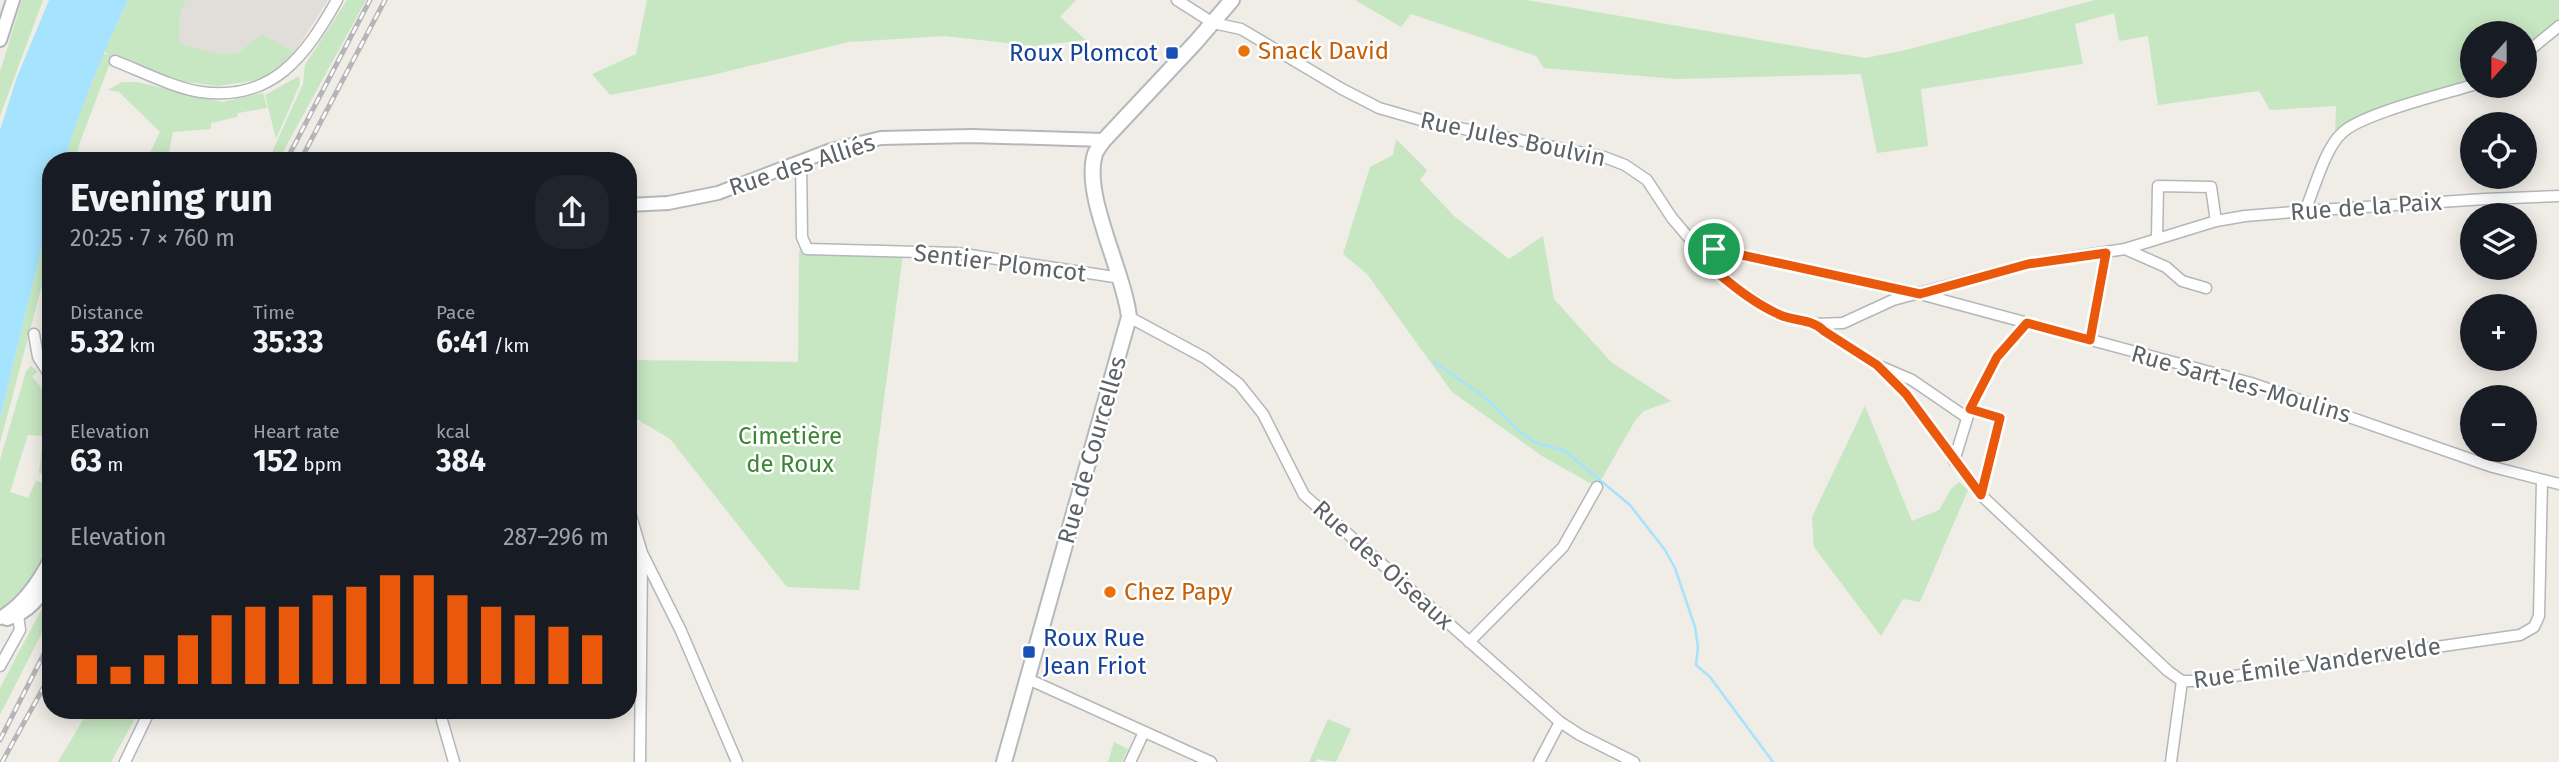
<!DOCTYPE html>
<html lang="en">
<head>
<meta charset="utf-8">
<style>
  :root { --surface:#171b24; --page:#20242c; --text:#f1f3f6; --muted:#9ea1a6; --accent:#ea580c }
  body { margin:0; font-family:"Fira Sans",sans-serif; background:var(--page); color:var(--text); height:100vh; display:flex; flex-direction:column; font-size:26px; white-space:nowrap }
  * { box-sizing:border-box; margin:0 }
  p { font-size:23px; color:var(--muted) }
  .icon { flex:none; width:38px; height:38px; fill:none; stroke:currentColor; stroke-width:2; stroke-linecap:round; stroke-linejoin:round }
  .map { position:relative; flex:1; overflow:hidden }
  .side { position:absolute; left:42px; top:152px; width:595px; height:567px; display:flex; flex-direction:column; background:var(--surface); border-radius:28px; box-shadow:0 4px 18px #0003 }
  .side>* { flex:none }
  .needle { width:46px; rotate:201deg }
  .fabs { position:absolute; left:2460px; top:21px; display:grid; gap:14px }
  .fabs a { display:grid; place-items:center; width:77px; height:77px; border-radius:50%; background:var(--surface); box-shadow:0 4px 18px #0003; font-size:35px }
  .pin { position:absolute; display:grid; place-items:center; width:60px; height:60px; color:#fff; margin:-30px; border:4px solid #fff; border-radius:50%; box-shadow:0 2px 7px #0007 }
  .round { display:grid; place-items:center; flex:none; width:74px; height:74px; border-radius:28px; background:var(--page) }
  .summary { display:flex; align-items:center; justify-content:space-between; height:119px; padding:0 28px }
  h1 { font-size:38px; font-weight:700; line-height:52px }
  .metrics { display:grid; grid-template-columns:repeat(3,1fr); gap:10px; height:119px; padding:7px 28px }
  .metrics div { display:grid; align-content:center }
  .metrics b { font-size:30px; font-weight:700 }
  .metrics small { font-size:19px; font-weight:400 }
  .metrics p { font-size:19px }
  .chart { height:196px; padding:14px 28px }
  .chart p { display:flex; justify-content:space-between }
  .chart svg { width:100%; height:126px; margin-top:7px; stroke:var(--accent); stroke-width:6 }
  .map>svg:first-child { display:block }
</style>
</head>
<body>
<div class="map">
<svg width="2559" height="762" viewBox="0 0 2559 762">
  <rect width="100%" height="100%" fill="#f0ece6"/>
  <!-- industrial -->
  <path fill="#e1deda" d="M186 0H328L295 52 262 34 236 54H218L179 43 180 13Z"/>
  <!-- green -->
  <g fill="#c7e7c2">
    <path d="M22 0H43L0 116V72Z"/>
    <path d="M128 0H186L180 14 179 43 218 54H236L262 34 295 52 267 79 217 86 181 81 113 55 80 142 75 161H64L76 121 103 54H109L104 52Z"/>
    <path d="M347 0H366L278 161H268L303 84 305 65Z"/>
    <path d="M647 0H1076L1060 17 1086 40 1034 46 945 36 849 42 708 76 610 95 592 74 636 54Z"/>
    <path d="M1355 0H1527L1865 58 1906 50 2095 0H2559V23L2525 51V33H2473V82L2342 126 2335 133 2336 106 2270 110 2259 91 2158 105 2148 36 2119 41 2114 13 2075 24 2083 64 1921 89 1928 146 1877 153 1861 74 1677 79 1544 68 1536 56 1411 14 1401 27Z"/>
    <path d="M299 76 300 84 276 139 265 95Z"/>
    <path d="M122 82H137L222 102 263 93 267 108 238 113 237 117 211 123V129L173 132 167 161H146L160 132 119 92 108 90Z"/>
    <path d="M1396 139 1427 170 1420 180 1454 216 1509 259 1543 236 1554 299 1611 362 1671 401 1644 411 1636 419 1597 487 1542 456 1452 392 1367 274 1343 254 1370 167 1393 155Z"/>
    <path d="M51 210V251L0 443V418Z"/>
    <path d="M799 251 903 254 859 590 787 587 670 439 628 414V360L798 362Z"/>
    <path d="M31 366 38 372 32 376 42 389 49 387 51 477 39 473 43 436 28 435 10 492 28 498 36 481 51 485V541L34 578 0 610V460L26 371Z"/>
    <path d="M1865 406 1912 521 1939 510 1951 489 1959 482 1968 490 1920 602 1903 599 1881 636 1814 547 1812 517Z"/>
    <path d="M51 591V615L0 715V688Z"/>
    <path d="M88 711H139L111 762H58Z"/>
    <path d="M1328 719 1351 729 1336 762 1317 759 1316 762H1309Z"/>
    <path d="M1114 742 1128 749 1122 762H1108Z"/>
  </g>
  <!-- water -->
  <path fill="#a6e3ff" d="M49 0H128C103 53 81 105 64 161H51V210L0 418V130L17 77Z"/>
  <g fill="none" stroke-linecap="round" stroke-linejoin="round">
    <!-- stream -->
    <path stroke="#a6e3ff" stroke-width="2.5" d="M1434 362 1482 395 1517 429 1534 442 1565 451 1630 505 1665 550 1675 568 1695 627 1698 647 1696 665 1710 677 1773 762"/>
    <defs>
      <g id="minor">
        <path d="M1177 0 1213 23 1241 29 1342 89 1379 108 1424 121 1604 157 1625 165 1647 180 1672 218 1689 238 1714 249 1920 294 2251 383 2493 467 2559 484"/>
        <path d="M2525 54 2559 26"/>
        <path d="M115 61C141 71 174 88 201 92 273 102 306 55 337 0"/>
        <path d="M801 161 802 237 807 249 957 253 1121 278"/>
        <path d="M2305 211C2314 190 2325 148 2342 133 2361 114 2444 94 2473 85"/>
        <path d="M2157 238 2158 186 2211 187 2216 221"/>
        <path d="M1714 249 1713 269 1743 293 1780 316 1818 324 1843 323 1893 300 2028 264 2125 249 2216 221 2245 216 2305 211 2485 199 2559 196"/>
        <path d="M2125 249 2166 267 2182 281 2206 288"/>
        <path d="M1129 317 1205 358 1239 384 1263 414 1304 495 1560 722 1580 735 1634 762"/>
        <path d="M1818 324 1824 331 1877 365 1912 380 1966 417"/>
        <path d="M34 334 38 357 51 377"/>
        <path d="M2090 340 2106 253"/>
        <path d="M1877 365 1906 394 1981 495 2168 671 2182 681H2199L2520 635 2534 627 2539 616 2542 481"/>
        <path d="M1970 409 2000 418 1981 495"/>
        <path d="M1954 461 1970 409 1997 357 2027 323"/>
        <path d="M628 506 642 553 681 631 737 762"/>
        <path d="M1469 642 1563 547 1597 487"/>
        <path d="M0 666 20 630 18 615"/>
        <path d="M1028 679 1211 762"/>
        <path d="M439 710 454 762"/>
        <path d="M125 762 150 710"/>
        <path d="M640 762 642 557"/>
        <path d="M1130 762 1144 732"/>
        <path d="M1539 762 1560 722"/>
        <path d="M2171 762 2182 681"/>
      </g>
      <g id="tertiary">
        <path d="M0 40 13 0"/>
        <path d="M628 205 668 203 718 193 831 150 881 138 972 136 1104 140"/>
        <path d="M0 618C24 604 38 582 51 558"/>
        <path d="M7 619C29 613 41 597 51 578"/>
      </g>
      <path id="secondary" d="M1004 762 1129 317C1124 271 1082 195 1095 154 1097 149 1101 144 1104 140L1195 43 1232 0"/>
    </defs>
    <!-- minor casing -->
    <use href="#minor" stroke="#b3b7ba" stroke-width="13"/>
    <!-- tertiary casing -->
    <use href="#tertiary" stroke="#b3b7ba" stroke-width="16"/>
    <!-- secondary casing -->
    <use href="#secondary" stroke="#b4b9bd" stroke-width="18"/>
    <!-- minor -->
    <use href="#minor" stroke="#fff" stroke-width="10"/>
    <!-- tertiary -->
    <use href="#tertiary" stroke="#fff" stroke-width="12"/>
    <!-- secondary -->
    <use href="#secondary" stroke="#fff" stroke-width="14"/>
    <defs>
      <g id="rail">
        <path d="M286 161 370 0"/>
        <path d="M300 161 385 0"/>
        <path d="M0 740 51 640"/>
        <path d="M2 762 51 674"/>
      </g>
    </defs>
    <!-- rail casing -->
    <use href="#rail" stroke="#b4b5b6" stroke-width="5"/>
    <!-- rail -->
    <use href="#rail" stroke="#fff" stroke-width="2.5" stroke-dasharray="8" stroke-linecap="butt"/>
  </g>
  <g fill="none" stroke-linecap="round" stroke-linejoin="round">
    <defs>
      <path id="route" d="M1714 249 1920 294 2028 264 2106 253 2090 340 2027 323 1997 357 1970 409 2000 418 1981 495 1906 394 1877 365 1824 331C1812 318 1793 322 1778 314 1754 303 1733 286 1713 269Z"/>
    </defs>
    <!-- route casing -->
    <use href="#route" stroke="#fff" stroke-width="14"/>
    <!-- route -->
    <use href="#route" stroke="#ea580c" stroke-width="9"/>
  </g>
  <!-- markers -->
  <g fill="#e8710a" stroke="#fff" stroke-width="2.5">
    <circle cx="1244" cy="51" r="7"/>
    <circle cx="1110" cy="592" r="7"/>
  </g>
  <g fill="#1a4fb4" stroke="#fff" stroke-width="2.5">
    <rect x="1165" y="46" width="14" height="14" rx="3.5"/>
    <rect x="1022" y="645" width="14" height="14" rx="3.5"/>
  </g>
  <g text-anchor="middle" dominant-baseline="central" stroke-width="5" stroke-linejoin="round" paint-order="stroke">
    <!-- food labels -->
    <g font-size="24" fill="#c56008" stroke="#fff" text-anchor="start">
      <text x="1258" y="51">Snack David</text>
      <text x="1124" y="592">Chez Papy</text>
    </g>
    <!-- transit labels -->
    <g font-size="24" fill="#164399" stroke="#fff" text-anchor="end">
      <text x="1158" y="53">Roux Plomcot</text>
      <text x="1043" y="638" text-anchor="start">Roux Rue<tspan x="1043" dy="28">Jean Friot</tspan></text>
    </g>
    <!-- street labels -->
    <g font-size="24" fill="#5d6266" stroke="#fff">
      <text transform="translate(1513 139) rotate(12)">Rue Jules Boulvin</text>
      <text transform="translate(802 165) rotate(-18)">Rue des Alliés</text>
      <text transform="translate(2366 207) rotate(-4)">Rue de la Paix</text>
      <text transform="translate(1000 263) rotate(7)">Sentier Plomcot</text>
      <text transform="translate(2241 384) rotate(16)">Rue Sart-les-Moulins</text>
      <text transform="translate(1092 450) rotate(-74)">Rue de Courcelles</text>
      <text transform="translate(1383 565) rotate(42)">Rue des Oiseaux</text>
      <text transform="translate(2317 663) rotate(-8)">Rue Émile Vandervelde</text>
    </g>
    <!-- park labels -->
    <g font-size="24" fill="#3b8634" stroke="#fff">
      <text x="790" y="436">Cimetière<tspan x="790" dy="28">de Roux</tspan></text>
    </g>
  </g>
</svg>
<div class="fabs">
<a><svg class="needle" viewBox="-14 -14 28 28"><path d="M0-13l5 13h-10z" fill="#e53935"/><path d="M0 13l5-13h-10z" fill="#9ea1a6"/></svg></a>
<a><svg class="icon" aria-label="locate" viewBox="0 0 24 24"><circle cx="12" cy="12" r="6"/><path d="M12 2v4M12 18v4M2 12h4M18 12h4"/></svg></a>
<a><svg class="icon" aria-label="layers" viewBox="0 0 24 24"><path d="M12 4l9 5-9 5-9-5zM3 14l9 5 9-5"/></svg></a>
<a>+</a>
<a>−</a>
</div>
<div class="pin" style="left:1714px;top:249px;background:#1e9e55"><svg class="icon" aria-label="arrive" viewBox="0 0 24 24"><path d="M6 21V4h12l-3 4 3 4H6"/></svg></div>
<section class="side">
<div class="summary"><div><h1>Evening run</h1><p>20:25 · 7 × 760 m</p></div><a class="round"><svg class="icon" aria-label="share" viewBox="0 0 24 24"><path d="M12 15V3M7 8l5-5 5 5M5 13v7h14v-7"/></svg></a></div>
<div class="metrics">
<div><p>Distance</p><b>5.32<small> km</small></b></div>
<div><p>Time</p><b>35:33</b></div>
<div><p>Pace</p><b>6:41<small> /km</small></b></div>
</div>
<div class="metrics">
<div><p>Elevation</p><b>63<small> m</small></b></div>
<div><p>Heart rate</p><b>152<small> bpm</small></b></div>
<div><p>kcal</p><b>384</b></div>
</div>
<div class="chart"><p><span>Elevation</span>287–296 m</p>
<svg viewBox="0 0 160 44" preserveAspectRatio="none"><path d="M5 44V34M15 44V38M25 44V34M35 44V27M45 44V20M55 44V17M65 44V17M75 44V13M85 44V10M95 44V6M105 44V6M115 44V13M125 44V17M135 44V20M145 44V24M155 44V27"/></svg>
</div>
</section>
</div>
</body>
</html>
